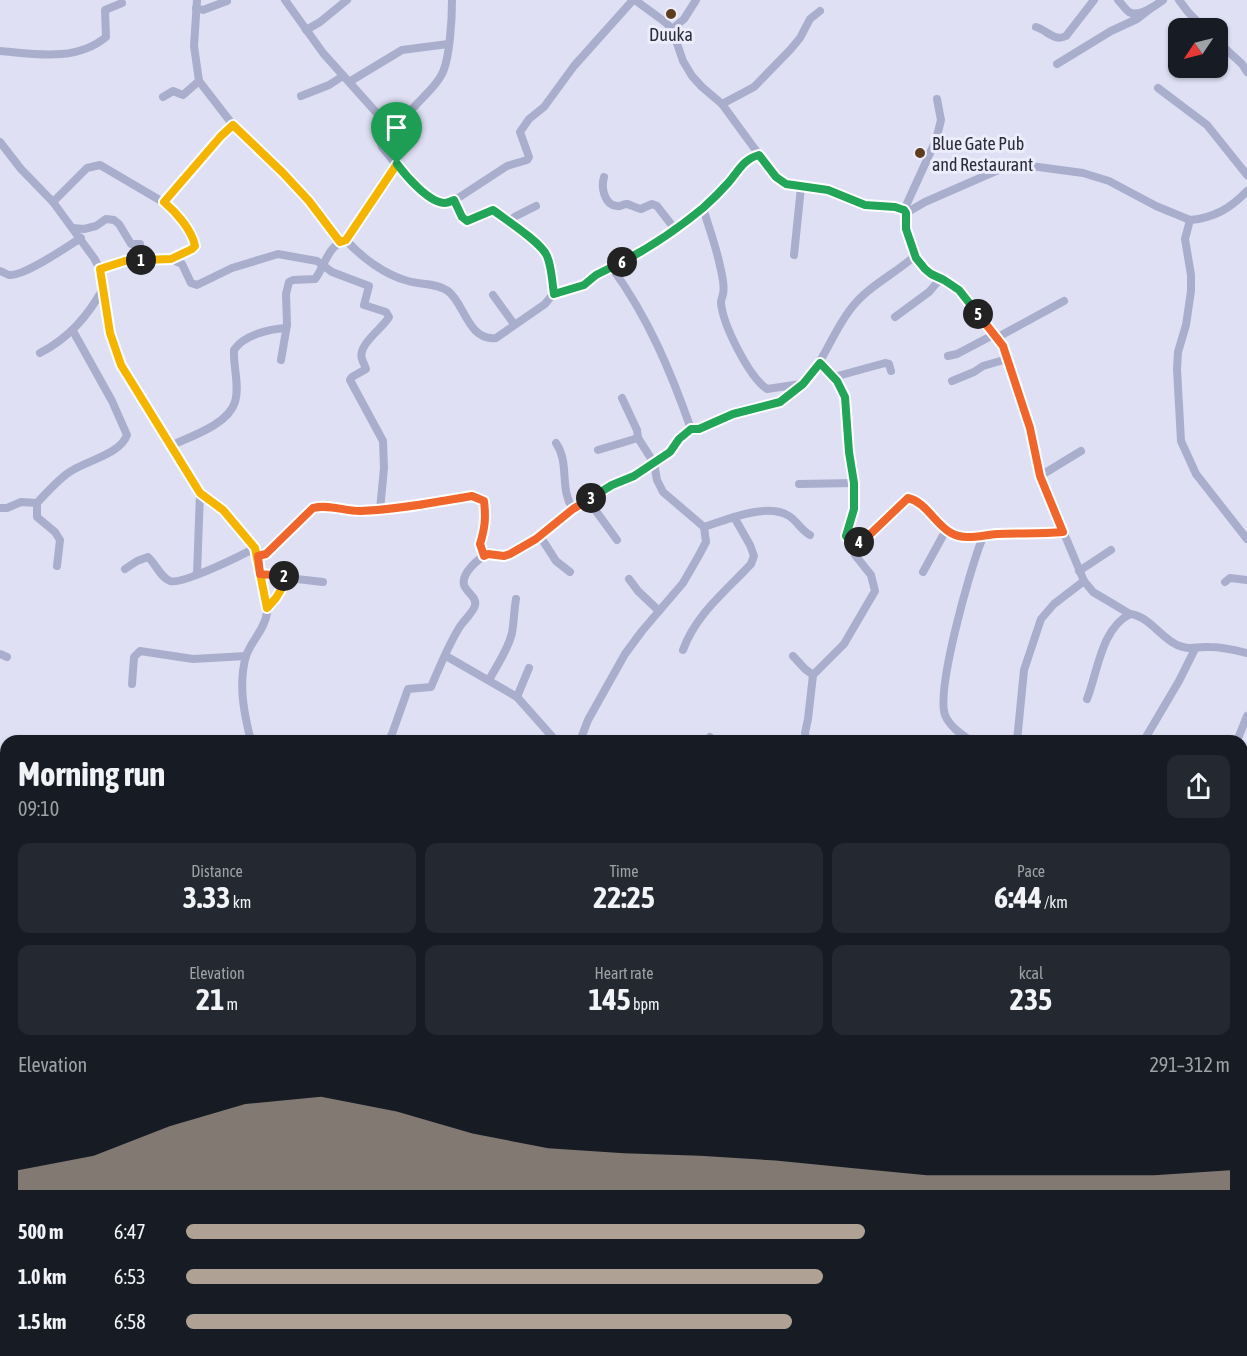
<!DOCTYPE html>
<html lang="en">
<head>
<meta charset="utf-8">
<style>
  :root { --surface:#171b24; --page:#242831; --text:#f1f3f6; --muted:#9ea1a6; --accent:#afa194 }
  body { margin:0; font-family:"Asap Condensed",sans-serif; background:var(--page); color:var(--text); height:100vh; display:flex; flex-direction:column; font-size:22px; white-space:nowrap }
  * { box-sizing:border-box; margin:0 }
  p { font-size:20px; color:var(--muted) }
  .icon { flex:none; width:33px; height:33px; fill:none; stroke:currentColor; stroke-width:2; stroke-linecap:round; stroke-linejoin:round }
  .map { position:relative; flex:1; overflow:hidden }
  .side { position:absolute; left:0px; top:735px; width:1248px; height:621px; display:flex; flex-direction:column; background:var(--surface); border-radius:18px 18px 0 0; box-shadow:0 2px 4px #0004 }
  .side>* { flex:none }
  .needle { width:39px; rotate:235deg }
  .tools { position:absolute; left:1168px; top:18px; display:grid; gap:12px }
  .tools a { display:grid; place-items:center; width:60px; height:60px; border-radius:12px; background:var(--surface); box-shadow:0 2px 4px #0004; font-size:30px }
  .pin { position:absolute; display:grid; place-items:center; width:51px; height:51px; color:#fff; margin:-62px -26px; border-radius:50% 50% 50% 0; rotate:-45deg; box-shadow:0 0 6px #0007 }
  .pin .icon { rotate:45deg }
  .km { position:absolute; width:30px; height:30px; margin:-15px; border-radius:50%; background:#222; color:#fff; font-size:16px; line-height:30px; text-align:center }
  .round { display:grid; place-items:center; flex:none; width:63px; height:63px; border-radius:12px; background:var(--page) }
  .headline { display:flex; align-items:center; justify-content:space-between; height:102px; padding:0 18px }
  h1 { font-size:33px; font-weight:700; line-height:45px }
  .stats { display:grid; grid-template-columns:repeat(3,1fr); gap:9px; height:102px; padding:6px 18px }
  .stats div { display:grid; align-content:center; border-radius:12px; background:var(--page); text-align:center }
  .stats b { font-size:30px; font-weight:700 }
  .stats small { font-size:16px; font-weight:400 }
  .stats p { font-size:16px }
  .chart { height:168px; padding:12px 18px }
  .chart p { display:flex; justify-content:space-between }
  .chart svg { width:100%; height:108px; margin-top:6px; fill:var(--accent); opacity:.7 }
  ul { padding:0 18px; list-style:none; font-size:20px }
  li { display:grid; grid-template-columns:96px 72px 1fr; align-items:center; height:45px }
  li i { height:15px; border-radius:8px; background:var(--accent) }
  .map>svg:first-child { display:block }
</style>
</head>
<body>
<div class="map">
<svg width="1247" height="1356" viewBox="0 0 1247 1356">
  <rect width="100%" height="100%" fill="#dfe0f4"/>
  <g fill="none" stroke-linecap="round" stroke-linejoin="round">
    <!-- minor -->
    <g stroke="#aaaecd" stroke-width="8">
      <path d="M197 0 194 46 199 81 233 125 253 145 265 154 309 201 340 242"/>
      <path d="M285 0 323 53 383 120 377 132 382 147 407 178 433 199 444 203 455 200 507 166 527 160 529 157 520 132 529 119 544 107 574 66 633 0"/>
      <path d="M635 0 665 22 672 29 683 61 692 76 702 87 722 104 771 171 781 181 791 185 828 190 865 205 895 206 904 210 910 244 916 258 925 269 959 290 1003 346 1030 428 1040 476 1084 581 1093 592 1130 614"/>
      <path d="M1118 0C1121 3 1125 9 1129 12 1139 18 1155 6 1163 0"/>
      <path d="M1179 0 1188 12 1204 28"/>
      <path d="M196 8 203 10 227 1"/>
      <path d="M1036 27C1047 30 1054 42 1066 36L1094 0"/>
      <path d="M672 29 684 19 696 0"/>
      <path d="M306 30 320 22 347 0"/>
      <path d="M1218 42 1242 64 1247 72"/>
      <path d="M0 51C35 54 76 62 106 37L105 10 122 3"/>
      <path d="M1057 64 1111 31 1137 19 1151 8"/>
      <path d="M349 82 402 50 448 44"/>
      <path d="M1158 88 1207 125 1247 175"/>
      <path d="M301 96 329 85 343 76"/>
      <path d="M163 97 173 91 183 95 199 81"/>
      <path d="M722 104 754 87 790 50 800 38 810 19 820 11"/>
      <path d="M383 120C398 123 405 116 415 106 424 96 436 86 442 74 450 58 452 18 452 0"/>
      <path d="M0 142 21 169 53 202 94 258 100 269 110 333 121 365 200 493 223 510 255 548 258 556 267 613C265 629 251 641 246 656 238 684 244 714 251 741"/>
      <path d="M604 177C601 187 604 205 617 206 620 207 623 204 627 204 631 205 636 208 641 209L652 204 657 206 674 228"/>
      <path d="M455 200 464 219 470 220 493 210C506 220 541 242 547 256 552 268 552 282 553 294"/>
      <path d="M53 202 87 168 100 165 163 202 173 209 194 241 195 247 192 249 171 259 125 261 100 269"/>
      <path d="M163 202 221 136 233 125"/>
      <path d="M703 208C709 228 716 246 720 266 722 274 725 286 723 294 722 300 721 297 721 303 723 325 749 377 767 389L801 384"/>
      <path d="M904 210 936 140 941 120 937 99"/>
      <path d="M906 213 925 202 996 171 1005 167 1031 166 1083 173 1109 181 1156 206 1190 220C1214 218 1231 208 1247 191"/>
      <path d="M1190 220 1185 239 1191 275V291L1186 325 1178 352 1177 369 1181 441 1196 474 1247 539"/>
      <path d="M509 221 516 216 536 206"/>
      <path d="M73 228 84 229 96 226 106 219 114 220 119 224 131 244H140"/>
      <path d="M346 240C361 257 385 275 408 281 421 285 437 283 448 291 465 304 468 341 496 338L545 304 553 294 584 285 596 275 641 252 703 208 729 182 741 165 752 157 759 155"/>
      <path d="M794 255 801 187"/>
      <path d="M171 259 182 264 191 283 197 285 232 268 278 254 317 261 332 272 369 286 364 305 386 312 389 317C383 328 357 345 362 359 363 363 365 365 366 369L352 377 350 380 383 441 384 468 380 510"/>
      <path d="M612 268C648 317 671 372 691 429 706 428 720 418 734 414 749 410 764 409 778 403 819 385 827 337 853 306 867 288 892 275 910 260L916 258"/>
      <path d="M0 271C3 272 6 274 9 275 24 277 66 247 81 238"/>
      <path d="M493 295 514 324"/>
      <path d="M895 317 929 292 941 278"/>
      <path d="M998 337 1064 301"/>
      <path d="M40 353C69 338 88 316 104 287"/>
      <path d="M948 356 957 354 995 334"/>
      <path d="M281 360 287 325 286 294 289 282 293 280 315 279C325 266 327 246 346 240L387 176 397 164"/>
      <path d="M820 363 837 381 845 397 849 451 854 483V509L846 536 850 541 862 542"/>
      <path d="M834 377 885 363 889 364 891 371"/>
      <path d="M952 381 974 372 983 366 1007 359"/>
      <path d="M556 443C570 463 559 489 573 509"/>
      <path d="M170 446C189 437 228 425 235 402 240 386 233 367 234 350 244 335 269 329 286 328"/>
      <path d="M598 450 638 438"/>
      <path d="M1040 476 1081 451"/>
      <path d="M799 484 854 483"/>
      <path d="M588 500 617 540"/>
      <path d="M0 508H7L21 502 37 503"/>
      <path d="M704 527C726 520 767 502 789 516 797 521 801 530 810 535"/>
      <path d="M540 536 556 561 570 572"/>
      <path d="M258 556 266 554 313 508 329 506 357 511 380 510 472 496 484 501C486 518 485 529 480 544L484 556"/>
      <path d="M57 566 60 540 55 532 37 517V503C47 492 57 481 68 473 84 461 120 455 127 435L112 401 73 331"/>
      <path d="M125 569 137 561 148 557C155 563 161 578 170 581 182 585 242 555 255 548"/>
      <path d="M1079 571 1111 550"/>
      <path d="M923 572 946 530"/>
      <path d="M197 574 200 493"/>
      <path d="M260 574 278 575 288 578"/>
      <path d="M629 579 638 591 659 611"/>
      <path d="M1225 582 1230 578 1247 580"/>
      <path d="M267 608 276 598 288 578 323 582"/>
      <path d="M683 650C696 614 726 591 751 564L754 556 750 545 734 517"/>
      <path d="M0 654 7 657"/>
      <path d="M446 656 517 697 556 741"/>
      <path d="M793 656 805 669 813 675"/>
      <path d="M489 680C497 665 508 650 512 633 514 622 514 610 516 599"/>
      <path d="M132 684 134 657 140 651 193 659 246 656"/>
      <path d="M517 697 529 668"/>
      <path d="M1087 699C1098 671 1101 629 1130 614 1149 616 1160 637 1177 645 1191 651 1196 646 1209 647 1222 647 1235 650 1247 653"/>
      <path d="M1146 737 1179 681 1195 649"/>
      <path d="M580 739 630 740"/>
      <path d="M388 741 392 734 408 689 431 687C439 668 448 646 459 628 463 621 474 612 475 605 477 597 466 592 464 585 461 573 479 558 488 554L504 556 510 554 536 539 573 509 654 463 638 438 637 430 622 398"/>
      <path d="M580 741 588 720 625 654 642 631 683 583 698 557 706 542 704 527 663 492 657 480 654 463 674 449 679 439 691 429"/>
      <path d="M708 741 710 737"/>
      <path d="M806 741 805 733 808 719 813 675 844 644 875 591 871 575 855 555 862 542 908 498 921 505 952 534 983 537"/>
      <path d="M971 741C961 734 950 727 945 715 936 689 970 570 981 542L983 537 995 534 1029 535 1063 532"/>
      <path d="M1017 741 1024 670 1041 619 1054 604 1084 581"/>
      <path d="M1237 741 1247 716"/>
      <path d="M0 964 6 958"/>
      <path d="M1242 991 1245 992"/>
      <path d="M1242 1165 1247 1161"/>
      <path d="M0 1186 6 1185"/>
      <path d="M1242 1196 1247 1200"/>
      <path d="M0 1221 6 1220"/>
      <path d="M0 1347 6 1346"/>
      <path d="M24 1350 26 1356"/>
      <path d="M293 1350V1356"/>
      <path d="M358 1350 361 1356"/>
      <path d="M623 1350 631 1353 655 1352 679 1356"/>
      <path d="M755 1350 771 1352V1350"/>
      <path d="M1181 1350 1185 1356"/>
      <path d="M736 1352 751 1350"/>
      <path d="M426 1356 432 1350"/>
    </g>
    <!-- tertiary -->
    <g stroke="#aaaecd" stroke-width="9">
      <path d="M0 929 6 933"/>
      <path d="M1242 1102 1247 1103"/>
    </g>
  </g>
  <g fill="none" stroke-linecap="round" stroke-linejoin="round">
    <defs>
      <path id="split-1" d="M141 260 171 259 192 249 195 246C192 230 176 212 164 202L221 136 233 125 283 173 309 201 340 242 346 240 397 164"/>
      <path id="split-2" d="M141 260 125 261 100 269 110 333 121 365 200 493 223 510 255 548 267 608 276 598 288 578 284 576"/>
      <path id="split-3" d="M284 576 260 574 258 556 266 554 313 508C329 504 344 511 360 511 397 510 435 502 472 496L484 501C486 518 485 528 480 544L484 556 488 554 504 556 510 554 536 539 573 509 591 498"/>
      <path id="split-4" d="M591 498 612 485 634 476 670 452 679 439 691 429H699L733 414 780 402 803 384 820 363 837 381 845 397 849 452 854 483V509L846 536 850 541 859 542"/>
      <path id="split-5" d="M859 542H862L908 498C926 502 935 524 951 533 965 541 982 535 997 534 1019 533 1041 534 1063 532L1040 476 1030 428 1003 346 978 314"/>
      <path id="split-6" d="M622 262C649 248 680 227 703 208 712 200 721 191 729 182 739 170 744 159 759 155L776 177 786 184 828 190 865 205 895 207 904 210 906 213V229L916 258 925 269 931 274 944 280 959 290 978 314"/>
      <path id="split-7" d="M397 164C406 176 429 203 445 203 448 203 451 201 454 200L462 217 467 221 493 210C506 220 541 242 547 256 552 268 552 282 554 294L584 285 596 275 622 262"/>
    </defs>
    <!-- split-1 casing -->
    <use href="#split-1" stroke="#fff" stroke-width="12"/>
    <!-- split-2 casing -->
    <use href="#split-2" stroke="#fff" stroke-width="12"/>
    <!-- split-3 casing -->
    <use href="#split-3" stroke="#fff" stroke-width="12"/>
    <!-- split-4 casing -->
    <use href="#split-4" stroke="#fff" stroke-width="12"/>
    <!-- split-5 casing -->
    <use href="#split-5" stroke="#fff" stroke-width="12"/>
    <!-- split-6 casing -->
    <use href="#split-6" stroke="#fff" stroke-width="12"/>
    <!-- split-7 casing -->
    <use href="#split-7" stroke="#fff" stroke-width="12"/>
    <!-- split-1 -->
    <use href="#split-1" stroke="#f5b400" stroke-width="8"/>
    <!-- split-2 -->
    <use href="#split-2" stroke="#f5b400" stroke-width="8"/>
    <!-- split-3 -->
    <use href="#split-3" stroke="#f0652b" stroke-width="8"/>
    <!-- split-4 -->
    <use href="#split-4" stroke="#22a559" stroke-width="8"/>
    <!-- split-5 -->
    <use href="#split-5" stroke="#f0652b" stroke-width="8"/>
    <!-- split-6 -->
    <use href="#split-6" stroke="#22a559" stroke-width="8"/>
    <!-- split-7 -->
    <use href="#split-7" stroke="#22a559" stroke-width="8"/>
  </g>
  <!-- markers -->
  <g fill="#5e3d1d" stroke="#ececfb" stroke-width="2">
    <circle cx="671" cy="14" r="6"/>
    <circle cx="920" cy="153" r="6"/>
  </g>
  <g text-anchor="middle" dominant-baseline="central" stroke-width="6" stroke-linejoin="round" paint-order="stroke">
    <!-- poi labels -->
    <g font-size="18" fill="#2a2e3a" stroke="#ececfb">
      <text x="671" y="34">Duuka</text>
      <text x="932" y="143" text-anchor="start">Blue Gate Pub<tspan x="932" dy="21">and Restaurant</tspan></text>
    </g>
  </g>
</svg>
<div class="tools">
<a><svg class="needle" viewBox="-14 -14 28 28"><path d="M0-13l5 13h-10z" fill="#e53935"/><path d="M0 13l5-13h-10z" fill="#9ea1a6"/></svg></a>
</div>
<div class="pin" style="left:397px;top:164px;background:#1e9e55"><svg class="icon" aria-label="arrive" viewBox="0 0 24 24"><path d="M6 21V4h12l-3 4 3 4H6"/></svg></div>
<b class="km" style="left:141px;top:260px">1</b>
<b class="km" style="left:284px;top:576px">2</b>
<b class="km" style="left:591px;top:498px">3</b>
<b class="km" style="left:859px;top:542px">4</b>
<b class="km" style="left:978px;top:314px">5</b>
<b class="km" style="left:622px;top:262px">6</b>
<section class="side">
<div class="headline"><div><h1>Morning run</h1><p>09:10</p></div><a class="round"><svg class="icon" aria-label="share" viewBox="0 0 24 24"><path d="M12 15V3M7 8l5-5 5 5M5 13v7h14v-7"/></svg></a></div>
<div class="stats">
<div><p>Distance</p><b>3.33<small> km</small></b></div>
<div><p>Time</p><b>22:25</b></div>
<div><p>Pace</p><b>6:44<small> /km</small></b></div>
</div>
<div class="stats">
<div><p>Elevation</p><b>21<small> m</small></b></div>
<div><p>Heart rate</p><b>145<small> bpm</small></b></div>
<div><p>kcal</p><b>235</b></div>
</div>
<div class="chart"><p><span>Elevation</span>291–312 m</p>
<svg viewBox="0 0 160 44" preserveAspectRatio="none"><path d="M0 44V36L10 30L20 18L30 9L40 6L50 12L60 21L70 27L80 29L90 30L100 32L110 35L120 38L130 38L140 38L150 38L160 36V44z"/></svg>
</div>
<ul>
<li><b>500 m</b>6:47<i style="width:65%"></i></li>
<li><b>1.0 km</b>6:53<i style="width:61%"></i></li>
<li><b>1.5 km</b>6:58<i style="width:58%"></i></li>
</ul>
</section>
</div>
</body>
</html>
